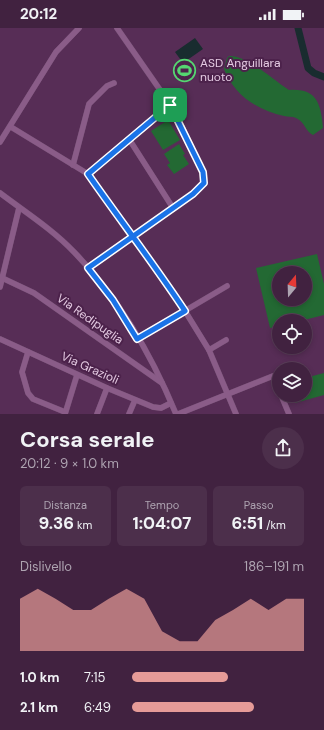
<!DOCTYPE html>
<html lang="it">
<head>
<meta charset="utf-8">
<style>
  :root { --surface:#412240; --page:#4c2f4b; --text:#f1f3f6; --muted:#aea4b1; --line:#5a3f59; --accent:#e69b98 }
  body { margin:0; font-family:"DM Sans",sans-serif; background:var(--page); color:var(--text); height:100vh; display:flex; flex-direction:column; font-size:15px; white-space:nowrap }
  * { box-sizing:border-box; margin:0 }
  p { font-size:13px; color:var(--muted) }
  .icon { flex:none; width:22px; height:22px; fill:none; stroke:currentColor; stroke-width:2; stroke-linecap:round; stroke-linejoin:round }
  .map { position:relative; height:386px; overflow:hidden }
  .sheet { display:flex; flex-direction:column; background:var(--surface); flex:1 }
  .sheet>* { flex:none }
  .needle { width:26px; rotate:19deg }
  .fabs { position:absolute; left:272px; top:238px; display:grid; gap:8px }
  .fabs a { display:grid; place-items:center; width:40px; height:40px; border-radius:50%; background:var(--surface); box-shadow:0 2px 6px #0003,0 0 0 1px var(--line); font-size:20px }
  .pin { position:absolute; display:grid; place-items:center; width:34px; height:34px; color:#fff; margin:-17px; border-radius:8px; box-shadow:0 2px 6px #0006 }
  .round { display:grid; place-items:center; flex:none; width:42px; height:42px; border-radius:21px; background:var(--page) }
  .summary { display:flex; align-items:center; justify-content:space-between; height:68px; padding:0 20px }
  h1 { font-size:22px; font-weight:700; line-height:30px }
  .stats { display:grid; grid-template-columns:repeat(3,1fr); gap:6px; height:68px; padding:4px 20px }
  .stats div { display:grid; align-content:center; border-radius:6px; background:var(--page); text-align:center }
  .stats b { font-size:17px; font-weight:700 }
  .stats small { font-size:11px; font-weight:400 }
  .stats p { font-size:11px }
  .chart { height:112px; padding:8px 20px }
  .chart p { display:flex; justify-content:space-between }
  .chart svg { width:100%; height:72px; margin-top:4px; fill:var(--accent); opacity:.7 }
  ul { padding:0 20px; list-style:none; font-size:13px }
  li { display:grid; grid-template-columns:64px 48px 1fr; align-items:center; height:30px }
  li i { height:10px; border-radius:5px; background:var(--accent) }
  .status { display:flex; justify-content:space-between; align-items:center; height:28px; padding:0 20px; background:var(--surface); direction:ltr }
  .status svg { height:11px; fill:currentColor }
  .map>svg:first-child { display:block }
</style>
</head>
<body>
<div class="status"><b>20:12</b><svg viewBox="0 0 49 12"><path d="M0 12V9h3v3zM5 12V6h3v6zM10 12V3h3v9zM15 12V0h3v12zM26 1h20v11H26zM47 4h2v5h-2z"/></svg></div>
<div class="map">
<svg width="324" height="386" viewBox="0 0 324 386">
  <rect width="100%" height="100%" fill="#572d56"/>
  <!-- green -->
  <g fill="#236933" fill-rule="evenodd">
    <path d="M229 28C247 27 273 52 289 62 317 60 321 76 323 100L313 107C305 103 305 94 296 90 292 88 288 89 284 88 257 82 234 67 224 41L227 30Z"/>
    <path d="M168 92 180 112 163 122 151 103Z"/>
    <path d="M179 116 185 126 183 127 189 136 174 146 167 137 173 133 170 135 164 126Z"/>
    <path d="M317 226 324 256V287L300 293H279V298L270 300 256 240ZM279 245H305V271H279Z"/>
    <path d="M324 345V367L295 375 293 367H305V350Z"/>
  </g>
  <!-- water -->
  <path fill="#192c2f" d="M195 10 203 21 183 35 175 24Z"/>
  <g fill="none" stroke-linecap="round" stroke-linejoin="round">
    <!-- river -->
    <path stroke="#192c2f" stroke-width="7" d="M298 0 308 40 314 45 324 49"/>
    <defs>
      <g id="minor">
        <path d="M11 99 88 146 185 283 209 322 236 386"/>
        <path d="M129 111 173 180"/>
        <path d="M0 114 56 24 79 0"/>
        <path d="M73 137 89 76 107 58 114 55"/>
        <path d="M88 146 171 77"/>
        <path d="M0 165C25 184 52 201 74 224 118 269 152 328 176 386"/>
        <path d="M88 240 193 166C200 159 207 155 203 144L174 82 117 0"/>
        <path d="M0 249 34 265 162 355"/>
        <path d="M0 259 19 180"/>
        <path d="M0 311 107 360 153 379 161 380 171 375"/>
        <path d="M137 311 227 258"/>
        <path d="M209 322 226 312"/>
        <path d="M28 324 22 344 28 365 33 371 65 384"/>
        <path d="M281 367 289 386"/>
        <path d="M65 386 77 347"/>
        <path d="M97 386 107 360"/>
        <path d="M129 386 135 372"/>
        <path d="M178 386 273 348 279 362"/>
      </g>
    </defs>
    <!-- minor casing -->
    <use href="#minor" stroke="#714d70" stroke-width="6"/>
    <!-- minor -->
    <use href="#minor" stroke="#8a5c88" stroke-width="5.5"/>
  </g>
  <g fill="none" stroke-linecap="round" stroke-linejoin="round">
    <defs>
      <path id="route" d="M170 77 88 146C120 192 154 236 185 283L137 311 113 272 88 240 193 166 204 155 203 144 170 77"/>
    </defs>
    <!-- route casing -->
    <use href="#route" stroke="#fff" stroke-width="8"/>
    <!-- route -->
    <use href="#route" stroke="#1a73e8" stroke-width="5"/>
  </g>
  <!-- icons -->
  <defs>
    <symbol id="stadium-ring" viewBox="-11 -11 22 22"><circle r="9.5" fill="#4c224b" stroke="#55d671" stroke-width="1.5"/><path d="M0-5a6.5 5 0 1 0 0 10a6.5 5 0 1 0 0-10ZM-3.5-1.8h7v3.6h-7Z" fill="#55d671"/></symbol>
  </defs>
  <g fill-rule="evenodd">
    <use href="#stadium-ring" x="172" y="30" width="25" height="25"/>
  </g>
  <g text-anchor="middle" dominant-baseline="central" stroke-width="4" stroke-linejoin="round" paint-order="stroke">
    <!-- poi labels -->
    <g font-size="12" fill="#e4cae2" stroke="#4c224b" text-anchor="start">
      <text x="200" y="35">ASD Anguillara<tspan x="200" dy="14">nuoto</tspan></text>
    </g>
    <!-- street labels -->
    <g font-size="12" fill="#e4cae2" stroke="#4c224b">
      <text transform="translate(90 291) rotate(35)">Via Redipuglia</text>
      <text transform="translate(90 340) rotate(24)">Via Grazioli</text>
    </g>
  </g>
</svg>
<div class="fabs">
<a><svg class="needle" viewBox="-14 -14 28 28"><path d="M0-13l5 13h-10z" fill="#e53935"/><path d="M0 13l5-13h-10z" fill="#aea4b1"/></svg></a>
<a><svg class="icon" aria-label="locate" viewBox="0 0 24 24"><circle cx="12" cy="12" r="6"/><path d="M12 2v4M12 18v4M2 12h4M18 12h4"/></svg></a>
<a><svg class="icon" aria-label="layers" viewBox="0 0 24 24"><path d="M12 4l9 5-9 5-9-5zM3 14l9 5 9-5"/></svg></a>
</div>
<div class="pin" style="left:170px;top:77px;background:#1e9e55"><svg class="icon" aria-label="arrive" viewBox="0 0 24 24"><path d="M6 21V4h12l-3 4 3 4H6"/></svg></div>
</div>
<section class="sheet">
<div class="summary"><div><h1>Corsa serale</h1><p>20:12 · 9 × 1.0 km</p></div><a class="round"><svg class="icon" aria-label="share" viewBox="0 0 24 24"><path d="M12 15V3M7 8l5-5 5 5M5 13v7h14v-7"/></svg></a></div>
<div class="stats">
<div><p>Distanza</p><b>9.36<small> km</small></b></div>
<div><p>Tempo</p><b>1:04:07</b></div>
<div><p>Passo</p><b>6:51<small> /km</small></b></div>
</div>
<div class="chart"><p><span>Dislivello</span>186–191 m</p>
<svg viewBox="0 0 160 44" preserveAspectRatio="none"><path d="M0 44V12L10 6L20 12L30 19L40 19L50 12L60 6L70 12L80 32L90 38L100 38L110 25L120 19L130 12L140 19L150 12L160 12V44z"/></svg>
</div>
<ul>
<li><b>1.0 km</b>7:15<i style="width:56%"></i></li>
<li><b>2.1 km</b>6:49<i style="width:71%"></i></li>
</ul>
</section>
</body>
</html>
